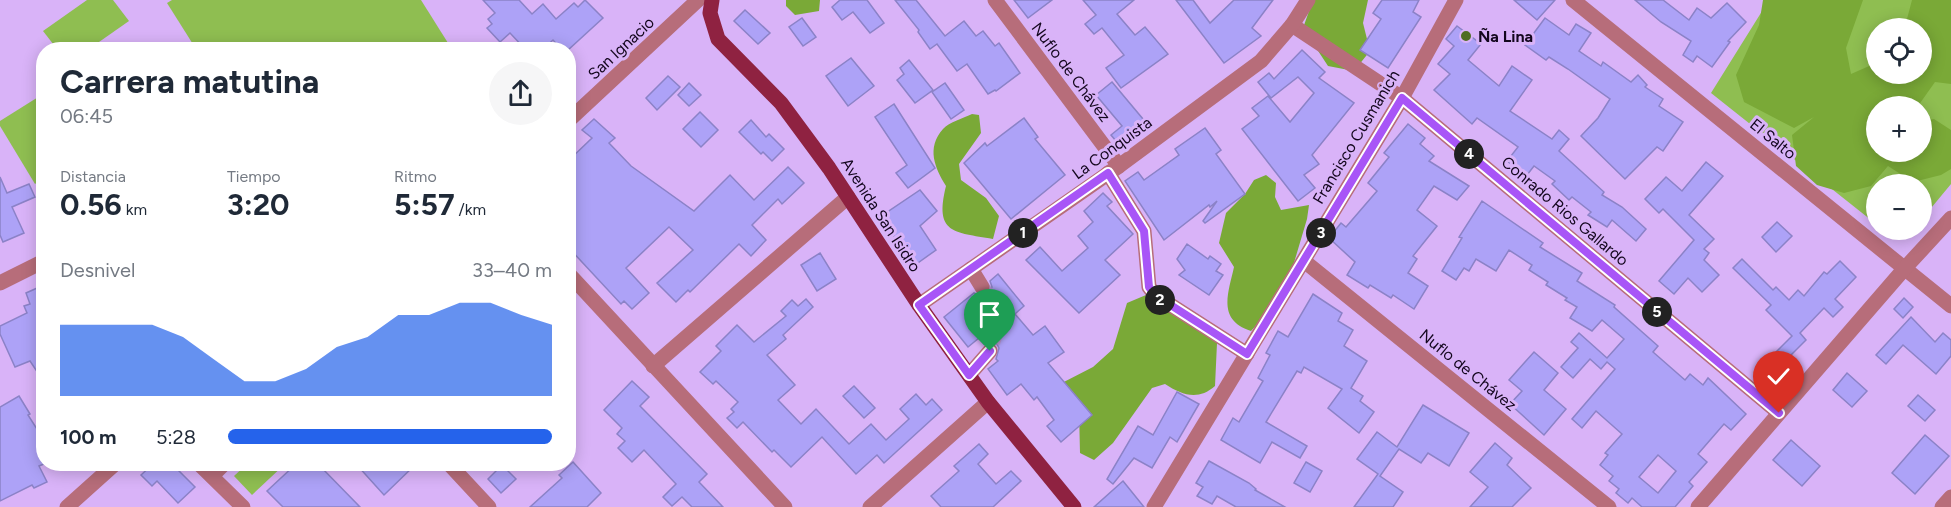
<!DOCTYPE html>
<html lang="es">
<head>
<meta charset="utf-8">
<style>
  :root { --surface:#fff; --page:#f6f6f7; --text:#1f2937; --muted:#747a83; --accent:#2563eb }
  body { margin:0; font-family:Figtree,sans-serif; background:var(--page); color:var(--text); height:100vh; display:flex; flex-direction:column; font-size:22px; white-space:nowrap }
  * { box-sizing:border-box; margin:0 }
  p { font-size:20px; color:var(--muted) }
  .icon { flex:none; width:33px; height:33px; fill:none; stroke:currentColor; stroke-width:2; stroke-linecap:round; stroke-linejoin:round }
  .map { position:relative; flex:1; overflow:hidden }
  .drawer { position:absolute; left:36px; top:42px; width:540px; height:429px; display:flex; flex-direction:column; background:var(--surface); border-radius:24px; box-shadow:0 3px 15px #0003 }
  .drawer>* { flex:none }
  .buttons { position:absolute; left:1866px; top:18px; display:grid; gap:12px }
  .buttons a { display:grid; place-items:center; width:66px; height:66px; border-radius:50%; background:var(--surface); box-shadow:0 3px 15px #0003; font-size:30px }
  .pin { position:absolute; display:grid; place-items:center; width:51px; height:51px; color:#fff; margin:-62px -26px; border-radius:50% 50% 50% 0; rotate:-45deg; box-shadow:0 0 6px #0007 }
  .pin .icon { rotate:45deg }
  .km { position:absolute; width:30px; height:30px; margin:-15px; border-radius:50%; background:#222; color:#fff; font-size:16px; line-height:30px; text-align:center }
  .round { display:grid; place-items:center; flex:none; width:63px; height:63px; border-radius:32px; background:var(--page) }
  .head { display:flex; align-items:center; justify-content:space-between; height:102px; padding:0 24px }
  h1 { font-size:33px; font-weight:700; line-height:45px }
  .stats { display:grid; grid-template-columns:repeat(3,1fr); gap:9px; height:102px; padding:6px 24px }
  .stats div { display:grid; align-content:center }
  .stats b { font-size:30px; font-weight:700 }
  .stats small { font-size:16px; font-weight:400 }
  .stats p { font-size:16px }
  .chart { height:168px; padding:12px 24px }
  .chart p { display:flex; justify-content:space-between }
  .chart svg { width:100%; height:108px; margin-top:6px; fill:var(--accent); opacity:.7 }
  ul { padding:0 24px; list-style:none; font-size:20px }
  li { display:grid; grid-template-columns:96px 72px 1fr; align-items:center; height:45px }
  li i { height:15px; border-radius:8px; background:var(--accent) }
  .map>svg:first-child { display:block }
</style>
</head>
<body>
<div class="map">
<svg width="1951" height="507" viewBox="0 0 1951 507">
  <rect width="100%" height="100%" fill="#d9b3f8"/>
  <!-- green -->
  <g fill="#8fbe51" fill-rule="evenodd">
    <path d="M87 0H113L129 21 89 49H57L43 31Z"/>
    <path d="M172 0H421L448 43 438 50 196 49 167 3Z"/>
    <path d="M1769 0H1951V184L1922 219V184H1876V224L1711 93ZM1876 28H1922V74H1876ZM1876 106H1922V152H1876Z"/>
    <path d="M43 94V178L35 184 0 126V121Z"/>
    <path d="M247 464H285L252 495 234 476Z"/>
  </g>
  <!-- forest -->
  <g fill="#7aa937">
    <path d="M786 0H820L819 11 795 15 786 6Z"/>
    <path d="M1313 0H1368L1363 23 1370 51 1354 71 1328 66 1303 28Z"/>
    <path d="M1763 0H1863L1846 48 1851 74 1876 63V74H1922V28H1900L1907 19 1912 0H1951V84L1935 82 1918 106H1876V152H1922V121L1934 119 1951 130V169L1941 175 1913 182 1888 166 1871 186 1844 193 1817 185 1796 166 1792 135 1814 117 1794 128 1744 102 1736 75 1759 25Z"/>
    <path d="M972 114 979 115 981 133 959 164 961 180 986 198 999 216 993 239C954 232 934 234 946 186 935 168 926 148 943 129 949 122 964 118 972 114Z"/>
    <path d="M1266 175 1276 183 1275 197 1281 210 1309 205 1307 219 1285 293 1251 331C1217 320 1228 294 1234 267L1219 243 1226 213 1245 194 1254 180Z"/>
    <path d="M1146 295 1217 343 1215 386C1198 401 1182 395 1165 384L1152 388 1113 443 1094 460 1080 453 1079 410 1058 385 1093 367 1113 349 1127 303Z"/>
  </g>
  <!-- building -->
  <g fill="#ada2f7" stroke="#8b82c7" stroke-width="1.5" fill-rule="evenodd">
    <path d="M483 0H519L532 14 543 4 556 19 574 3 578 7 585 0 603 18 568 50H562L553 40 542 50H526L510 33 500 42 487 28 492 24 488 19 495 13Z"/>
    <path d="M840 0H867L884 23 870 33 853 12 842 20 832 7Z"/>
    <path d="M895 0H916L945 36 964 21 976 36 983 31 995 46 999 43 1020 73 996 91 995 90 988 94 967 64 957 71 937 44 930 49 918 32 919 30Z"/>
    <path d="M1014 0H1052L1028 18Z"/>
    <path d="M1083 0H1134L1117 14 1135 35 1145 27 1168 54 1121 88 1106 68 1124 55 1102 28 1094 34 1085 24 1096 15Z"/>
    <path d="M1176 0H1193L1210 23 1234 0H1273L1252 28 1261 36 1224 63Z"/>
    <path d="M1382 0H1419L1413 12 1421 17 1388 68 1360 50 1381 19 1373 13Z"/>
    <path d="M1514 0H1555L1537 20Z"/>
    <path d="M1635 0H1663L1689 20 1697 8 1711 18 1727 3 1746 22 1728 41 1730 42 1712 67 1697 56 1693 62 1683 55 1691 41 1661 22Z"/>
    <path d="M745 10 770 33 758 44 734 21Z"/>
    <path d="M802 18 816 37 803 46 789 27Z"/>
    <path d="M1545 18 1569 35 1576 24 1591 33 1579 51 1601 66 1603 62 1631 82 1638 75 1647 85 1645 87 1663 99 1659 106 1683 122 1663 151 1657 147 1625 179 1581 136 1598 118 1610 99 1568 69 1549 57 1546 60 1525 45Z"/>
    <path d="M1457 26 1481 44 1468 60 1499 86 1512 66 1532 80 1510 111 1552 139 1559 130 1569 139 1559 151 1604 192 1602 195 1622 207 1646 229 1636 241 1612 220 1607 227 1588 215 1591 212 1572 197 1569 200 1552 184 1555 181 1534 166 1527 175 1507 161 1518 147 1477 118 1472 124 1434 90 1450 74 1438 64 1454 46 1446 39Z"/>
    <path d="M1302 50 1325 72 1319 78 1354 103 1312 155 1319 164 1304 175 1315 188 1298 201 1242 129 1259 116 1252 108 1268 96 1290 122 1314 93 1298 77 1271 98 1258 82 1269 73 1274 79Z"/>
    <path d="M851 58 874 86 848 106 826 76Z"/>
    <path d="M909 60 933 90 915 103 897 80 904 74 900 68Z"/>
    <path d="M668 76 680 87 657 110 646 98Z"/>
    <path d="M1112 82 1148 125 1121 147 1111 135 1122 126 1096 95Z"/>
    <path d="M689 83 701 95 689 106 678 95Z"/>
    <path d="M945 83 964 110 951 119 932 92Z"/>
    <path d="M894 104 935 168 908 188 896 173 907 165 875 117Z"/>
    <path d="M700 112 718 130 701 147 683 129Z"/>
    <path d="M1024 118 1038 137 1035 139 1065 175 1011 219 964 163 985 143 987 146Z"/>
    <path d="M594 119 615 138 609 143 631 166 694 211 730 175 754 200 788 167 804 183 782 204 778 199 752 225 766 240 751 256 739 244 690 292 688 290 676 302 657 283 693 250 669 227 626 268 649 293 632 309 624 301 621 304 568 247V161L592 138 582 130Z"/>
    <path d="M751 120 766 137 769 134 784 149 772 161 763 152 761 154 739 132Z"/>
    <path d="M1408 124 1425 138 1420 144 1434 156 1429 161 1469 186 1457 200 1434 186 1417 210 1437 226 1413 256 1417 259 1408 273 1428 286 1414 309 1393 295 1391 298 1370 285 1368 288 1347 275 1355 262 1329 238 1341 223 1346 227 1377 191 1368 183 1389 157 1384 153Z"/>
    <path d="M1205 128 1221 150 1216 154 1245 194 1205 223 1203 221 1217 201 1210 207 1209 205 1164 240 1125 181 1138 172 1144 180 1179 155 1175 149Z"/>
    <path d="M1706 162 1723 176 1689 215 1714 239 1704 249 1709 253 1704 260 1719 275 1702 292 1688 278 1674 294 1659 281 1694 240 1663 209 1659 213 1645 199 1666 177 1682 191Z"/>
    <path d="M0 177 7 193 29 184 35 197 12 207 24 233 3 242 0 235Z"/>
    <path d="M920 190 937 211 920 226 936 250 915 265 880 217Z"/>
    <path d="M1103 193 1112 202 1107 206 1133 234 1105 260 1120 275 1079 313 1026 260 1040 247 1062 271 1088 248 1078 236 1093 222 1084 211Z"/>
    <path d="M1482 201 1543 243 1540 247 1582 273 1577 281 1615 305 1614 307 1658 346 1653 352 1685 380 1690 374 1703 385 1708 378 1746 414 1731 430 1724 424 1698 454 1707 462 1689 482 1693 486 1675 507H1642L1632 498 1628 503 1616 493 1619 489 1609 481 1613 476 1600 465 1608 455 1605 453 1622 434 1596 411 1582 428 1572 419 1615 369 1607 362 1601 369 1590 359 1573 378 1561 367 1578 348 1571 342 1579 333 1607 358 1624 339 1602 320 1592 331 1570 318 1577 307 1565 300 1567 298 1546 285 1548 282 1529 270 1532 265 1509 250 1496 271 1476 259 1469 271 1464 268 1456 280 1442 271 1462 238 1459 237ZM1658 455 1676 471 1658 493 1639 477Z"/>
    <path d="M1777 222 1792 236 1776 252 1762 237Z"/>
    <path d="M1187 244 1208 259 1210 256 1221 264 1216 271 1223 275 1209 295 1179 275 1185 270 1177 259Z"/>
    <path d="M820 253 836 279 817 291 801 265Z"/>
    <path d="M1742 259 1773 290 1776 287 1789 300 1798 290 1804 296 1824 272 1827 274 1840 261 1856 277 1835 299 1843 307 1833 317 1824 308 1800 333 1806 340 1766 380 1757 371 1792 336 1766 310 1771 305 1733 268Z"/>
    <path d="M998 274 1024 306 1015 314 1033 335 1045 326 1064 352 1048 363 1092 415 1061 442 1047 426 1054 420 1037 397 1034 400 1021 384 1007 395 988 369 998 361 996 359 999 348 997 344 991 341 984 344 979 338 968 347 944 317 974 293 982 297 988 295 992 287 990 281Z"/>
    <path d="M44 285V382L30 361 15 367 0 334V326L27 313 24 306 30 304 26 293Z"/>
    <path d="M1313 294 1342 313 1338 321 1353 330 1344 346 1367 361 1351 388 1363 396 1360 401 1374 412 1359 433 1328 408 1342 389 1304 367 1301 373 1297 371 1266 422 1307 446 1300 458 1272 442 1260 463 1221 440 1233 418 1239 422 1263 381 1258 378 1270 355 1266 353 1278 331 1288 337Z"/>
    <path d="M1904 298 1913 307 1903 318 1894 309Z"/>
    <path d="M806 299 813 307 783 335 786 339 767 355 795 385 778 400 801 424 816 409 849 444 871 424 886 440 909 419 900 409 916 394 926 405 932 399 942 410 884 463 877 455 856 474 822 437 791 467 774 450 772 452 743 422 737 428 727 418 734 412 731 409 738 402 716 381 713 384 700 372 721 351 716 346 737 325 754 342 786 316 781 311 792 300 798 306Z"/>
    <path d="M1911 317 1935 342 1943 333 1951 340V356L1936 374 1903 345 1886 364 1876 355Z"/>
    <path d="M1534 352 1558 373 1544 390 1566 409 1544 435 1510 404 1522 391 1509 380Z"/>
    <path d="M1847 373 1867 391 1852 407 1833 390Z"/>
    <path d="M632 381 649 397 640 406 707 474 699 482 723 507H692L682 497 672 506 663 497 676 484 644 450 632 462 618 448 625 441 617 434 622 428 604 410Z"/>
    <path d="M854 386 875 408 864 418 843 396Z"/>
    <path d="M1177 392 1199 404 1177 442 1170 437 1152 468 1134 458 1113 484 1107 479 1138 426 1153 435Z"/>
    <path d="M1918 395 1935 410 1925 421 1908 406Z"/>
    <path d="M19 396 30 414 28 415 44 440V464L39 466 47 482 34 488 32 485 0 501V407Z"/>
    <path d="M1423 405 1469 433 1449 466 1428 453 1421 463 1399 449 1380 476 1403 492 1393 507H1354L1378 474 1357 459 1377 432 1397 447Z"/>
    <path d="M1925 435 1949 456 1915 494 1892 473Z"/>
    <path d="M1791 440 1820 466 1802 486 1773 460Z"/>
    <path d="M1495 443 1512 458 1507 465 1531 488 1512 507H1470L1488 487 1470 472Z"/>
    <path d="M979 444 988 454 978 464 996 484 1011 471 1021 481 993 507H941L931 496 959 471 954 466Z"/>
    <path d="M1209 461 1249 483 1256 489 1255 490 1285 507H1236L1217 496 1212 504 1197 496 1203 487 1196 483Z"/>
    <path d="M573 462 601 493 587 507H530L562 478 559 475Z"/>
    <path d="M1306 462 1322 471 1310 492 1294 483Z"/>
    <path d="M153 464H172L195 487 178 503 157 481 152 486 141 475Z"/>
    <path d="M296 464H318L360 507H283L267 491Z"/>
    <path d="M356 464H416L384 495Z"/>
    <path d="M502 465 516 479 501 493 488 479Z"/>
    <path d="M1123 481 1144 507H1094Z"/>
  </g>
  <g fill="none" stroke-linecap="round" stroke-linejoin="round">
    <!-- minor-tunnel -->
    <path stroke="#bb99d7" stroke-width="15" stroke-dasharray="15 8" stroke-linecap="butt" d="M982 287C1002 316 1001 317 990 351"/>
    <!-- minor -->
    <g stroke="#b76d7a" stroke-width="15">
      <path d="M995 0 1119 166"/>
      <path d="M1573 0 1951 306"/>
      <path d="M1292 25 1402 98 1779 413"/>
      <path d="M568 121 698 0"/>
      <path d="M1108 173 1144 231 1149 287 1155 295 1247 354"/>
      <path d="M1304 261 1609 507"/>
      <path d="M971 269 982 287"/>
      <path d="M568 273 785 507"/>
      <path d="M0 283 44 261"/>
      <path d="M919 305 1119 166 1261 61 1292 25 1308 0"/>
      <path d="M653 366 848 197"/>
      <path d="M969 375 990 351"/>
      <path d="M199 464 243 507"/>
      <path d="M449 464 489 507"/>
      <path d="M212 476 224 464"/>
      <path d="M67 507 115 464"/>
      <path d="M870 507 988 402"/>
      <path d="M1154 507 1402 98 1456 0"/>
      <path d="M1698 507 1905 268 1951 218"/>
      <path d="M1942 507 1951 497"/>
    </g>
    <!-- major -->
    <path stroke="#8f2241" stroke-width="15" d="M712 0 710 13 718 39 781 103 829 168 919 305 988 402 1074 507"/>
  </g>
  <g fill="none" stroke-linecap="round" stroke-linejoin="round">
    <defs>
      <path id="route" d="M990 351 969 375 919 305 1108 173 1144 231 1149 287 1155 295 1247 354 1402 98 1779 413"/>
    </defs>
    <!-- route casing -->
    <use href="#route" stroke="#fff" stroke-width="12"/>
    <!-- route -->
    <use href="#route" stroke="#a855f7" stroke-width="8"/>
  </g>
  <!-- markers -->
  <circle fill="#4e6d22" stroke="#d9b3f8" stroke-width="2" cx="1466" cy="36" r="6"/>
  <g text-anchor="middle" dominant-baseline="central" stroke-width="6" stroke-linejoin="round" paint-order="stroke">
    <!-- poi labels -->
    <g font-size="16" font-weight="bold" fill="#13061d" stroke="#d9b3f8" text-anchor="start">
      <text x="1478" y="36">Ña Lina</text>
    </g>
    <!-- street labels -->
    <g font-size="16" fill="#13061d" stroke="#d9b3f8">
      <text transform="translate(621 48) rotate(-43)">San Ignacio</text>
      <text transform="translate(1071 72) rotate(53)">Nuflo de Chávez</text>
      <text transform="translate(1356 137) rotate(-59)">Francisco Cusmanich</text>
      <text transform="translate(1773 139) rotate(39)">El Salto</text>
      <text transform="translate(1112 148) rotate(-36)">La Conquista</text>
      <text transform="translate(1565 211) rotate(40)">Conrado Rios Gallardo</text>
      <text transform="translate(881 215) rotate(57)">Avenida San Isidro</text>
      <text transform="translate(1468 370) rotate(39)">Nuflo de Chávez</text>
    </g>
  </g>
</svg>
<div class="buttons">
<a><svg class="icon" aria-label="locate" viewBox="0 0 24 24"><circle cx="12" cy="12" r="6"/><path d="M12 2v4M12 18v4M2 12h4M18 12h4"/></svg></a>
<a>+</a>
<a>−</a>
</div>
<div class="pin" style="left:990px;top:351px;background:#1e9e55"><svg class="icon" aria-label="arrive" viewBox="0 0 24 24"><path d="M6 21V4h12l-3 4 3 4H6"/></svg></div>
<div class="pin" style="left:1779px;top:413px;background:#d93025"><svg class="icon" aria-label="check" viewBox="0 0 24 24"><path d="M5 12l5 5 9-10"/></svg></div>
<b class="km" style="left:1023px;top:233px">1</b>
<b class="km" style="left:1160px;top:300px">2</b>
<b class="km" style="left:1321px;top:233px">3</b>
<b class="km" style="left:1469px;top:154px">4</b>
<b class="km" style="left:1657px;top:312px">5</b>
<section class="drawer">
<div class="head"><div><h1>Carrera matutina</h1><p>06:45</p></div><a class="round"><svg class="icon" aria-label="share" viewBox="0 0 24 24"><path d="M12 15V3M7 8l5-5 5 5M5 13v7h14v-7"/></svg></a></div>
<div class="stats">
<div><p>Distancia</p><b>0.56<small> km</small></b></div>
<div><p>Tiempo</p><b>3:20</b></div>
<div><p>Ritmo</p><b>5:57<small> /km</small></b></div>
</div>
<div class="chart"><p><span>Desnivel</span>33–40 m</p>
<svg viewBox="0 0 160 44" preserveAspectRatio="none"><path d="M0 44V15L10 15L20 15L30 15L40 20L50 29L60 38L70 38L80 33L90 24L100 20L110 11L120 11L130 6L140 6L150 11L160 15V44z"/></svg>
</div>
<ul>
<li><b>100 m</b>5:28<i style="width:100%"></i></li>
</ul>
</section>
</div>
</body>
</html>
